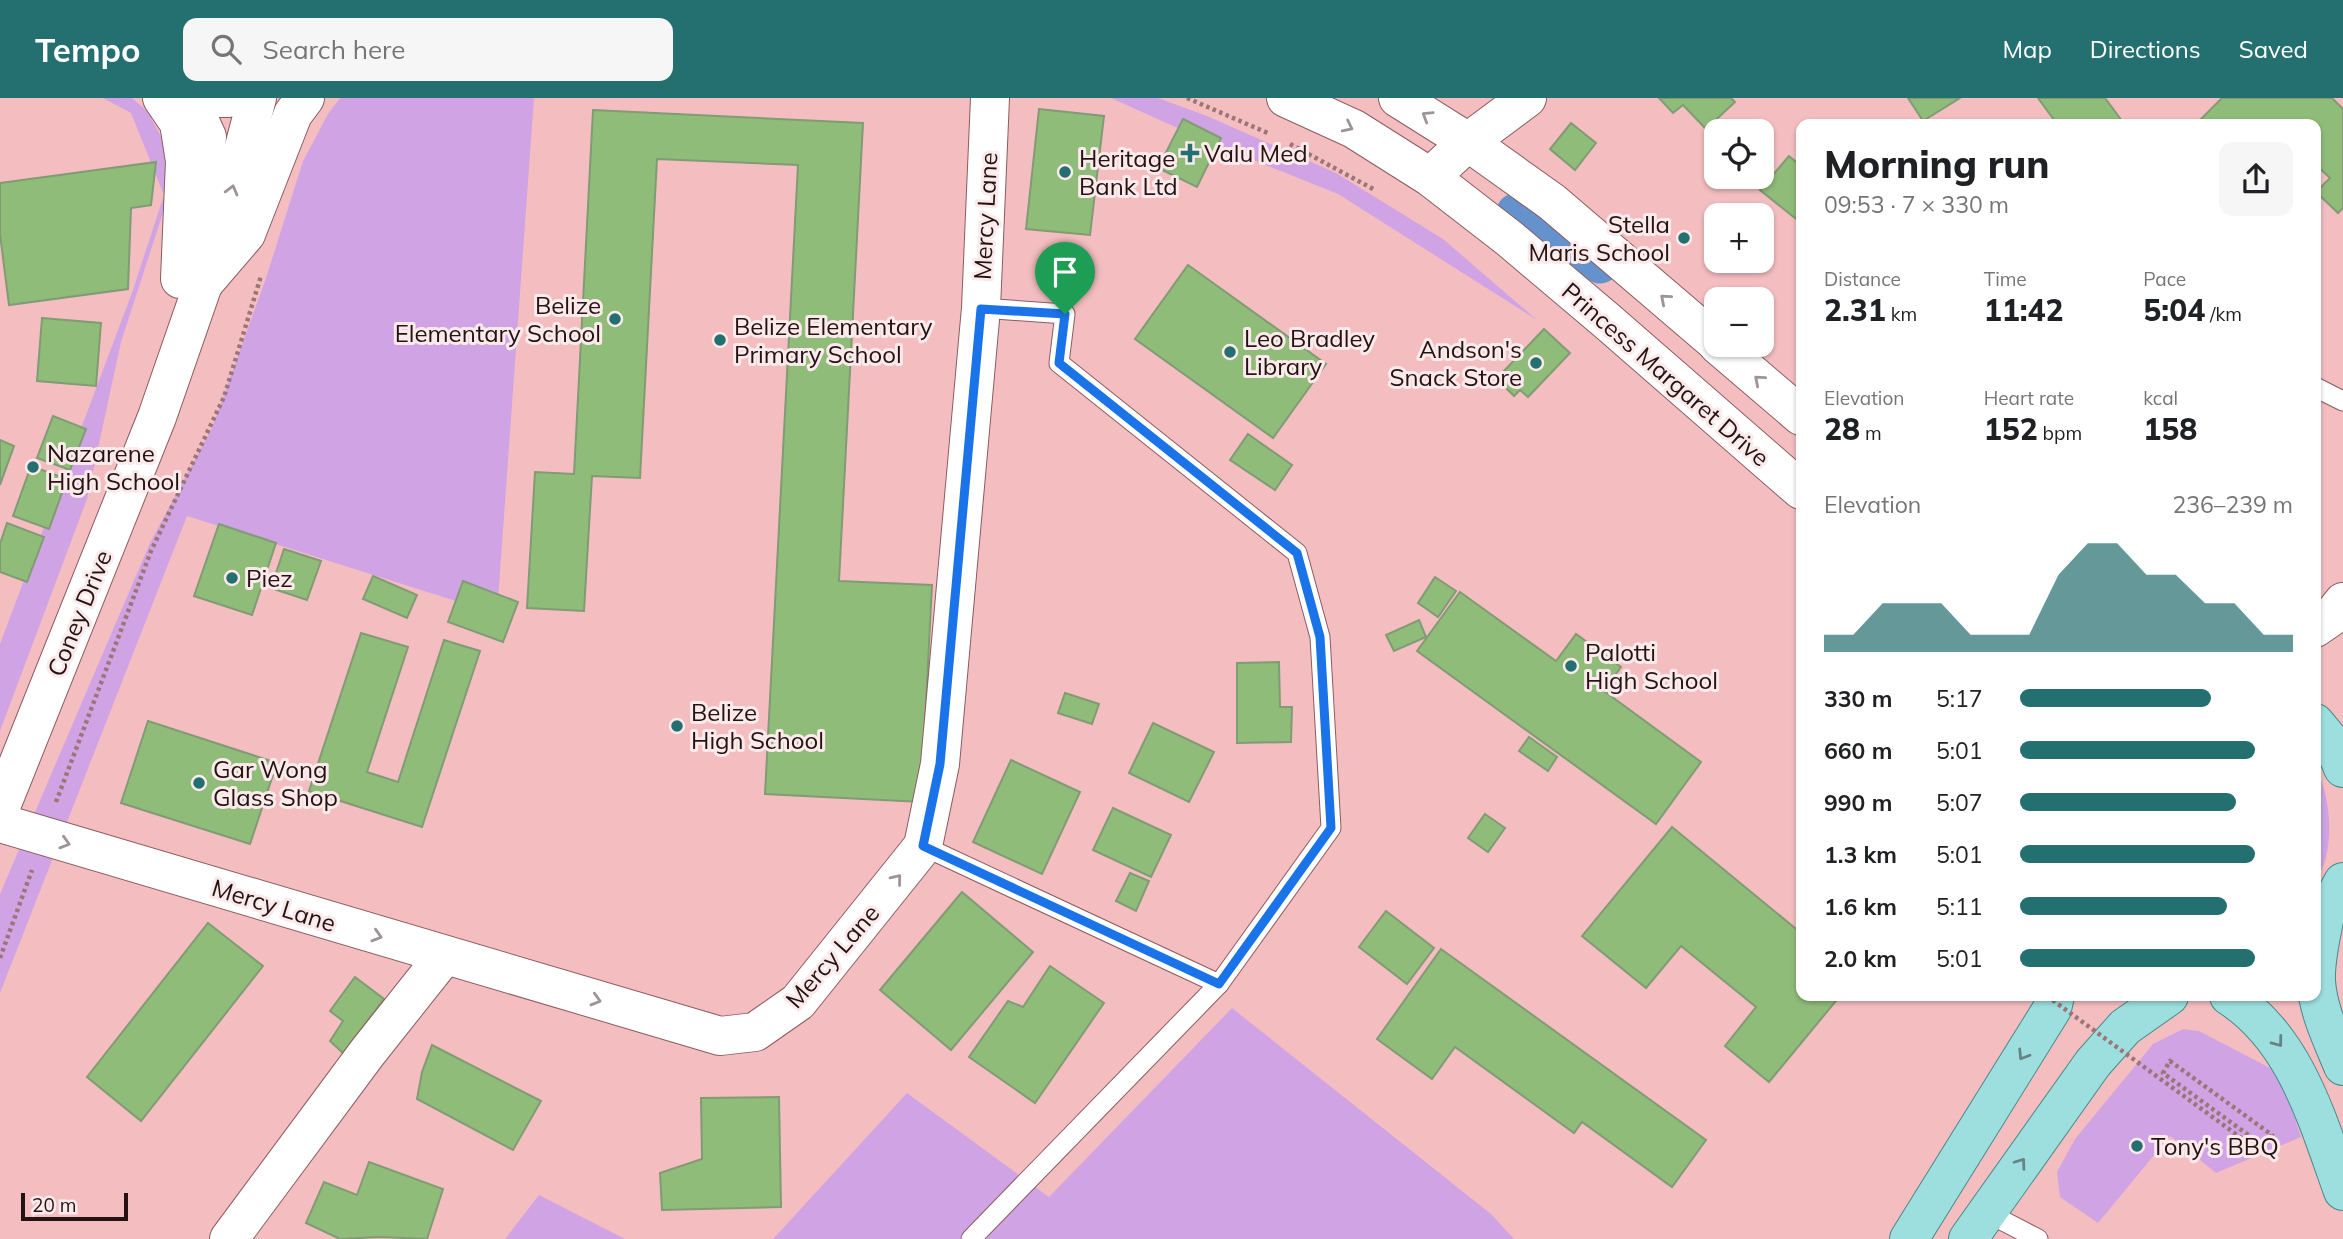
<!DOCTYPE html>
<html lang="en">
<head>
<meta charset="utf-8">
<style>
  :root { --surface:#fff; --page:#f6f6f6; --text:#202124; --muted:#757577; --accent:#246f6f }
  body { margin:0; font-family:Mulish,sans-serif; background:var(--page); color:var(--text); height:100vh; display:flex; flex-direction:column; font-size:26px; white-space:nowrap }
  * { box-sizing:border-box; margin:0 }
  p { font-size:23px; color:var(--muted) }
  .icon { flex:none; width:38px; height:38px; fill:none; stroke:currentColor; stroke-width:2; stroke-linecap:round; stroke-linejoin:round }
  .map { position:relative; flex:1; overflow:hidden }
  .sheet { position:absolute; left:1796px; top:21px; width:525px; height:882px; display:flex; flex-direction:column; background:var(--surface); border-radius:14px; box-shadow:0 2px 5px #0004 }
  .sheet>* { flex:none }
  .controls { position:absolute; left:1704px; top:21px; display:grid; gap:14px }
  .controls a { display:grid; place-items:center; width:70px; height:70px; border-radius:14px; background:var(--surface); box-shadow:0 2px 5px #0004; font-size:35px }
  .scale { position:absolute; left:21px; bottom:18px; width:107px; box-sizing:border-box; padding-left:7px; border:4px solid #251213; border-top:0; font-size:19px; line-height:24px; white-space:nowrap; color:#251213; -webkit-text-stroke:5px #fbeaeb; paint-order:stroke }
  .pin { position:absolute; display:grid; place-items:center; width:60px; height:60px; color:#fff; margin:-72px -30px; border-radius:50% 50% 50% 0; rotate:-45deg; box-shadow:0 0 7px #0007 }
  .pin .icon { rotate:45deg }
  .round { display:grid; place-items:center; flex:none; width:74px; height:74px; border-radius:14px; background:var(--page) }
  .summary { display:flex; align-items:center; justify-content:space-between; height:119px; padding:0 28px }
  h1 { font-size:38px; font-weight:800; line-height:52px }
  .stats { display:grid; grid-template-columns:repeat(3,1fr); gap:10px; height:119px; padding:7px 28px }
  .stats div { display:grid; align-content:center }
  .stats b { font-size:30px; font-weight:800 }
  .stats small { font-size:19px; font-weight:400 }
  .stats p { font-size:19px }
  .chart { height:196px; padding:14px 28px }
  .chart p { display:flex; justify-content:space-between }
  .chart svg { width:100%; height:126px; margin-top:7px; fill:var(--accent); opacity:.7 }
  ul { padding:0 28px; list-style:none; font-size:23px }
  li { display:grid; grid-template-columns:112px 84px 1fr; align-items:center; height:52px }
  li i { height:18px; border-radius:9px; background:var(--accent) }
  header { display:flex; align-items:center; gap:42px; box-sizing:border-box; height:98px; padding:0 35px; background:var(--accent); color:#fff }
  header strong { font-size:33px }
  nav { display:flex; gap:38px; margin-inline-start:auto; font-size:24px }
  .search { width:490px; height:63px; background:var(--page); display:flex; align-items:center; gap:18px; box-sizing:border-box; padding:0 24px; border-radius:14px; color:var(--muted); font-size:26px }
  .map>svg:first-child { display:block }
</style>
</head>
<body>
<header>
<strong>Tempo</strong>
<div class="search"><svg class="icon" aria-label="search" viewBox="0 0 24 24"><circle cx="10" cy="10" r="6"/><path d="M15 15l6 6"/></svg>Search here</div>
<nav><a>Map</a><a>Directions</a><a>Saved</a></nav>
</header>
<div class="map">
<svg width="2343" height="1141" viewBox="0 0 2343 1141">
  <rect width="100%" height="100%" fill="#f4bec1"/>
  <!-- green -->
  <g fill="#d0a4e4">
    <path d="M103 0H132L148 14 169 54 171 90 121 244 87 401 0 633V546L133 192 164 97 131 15Z"/>
    <path d="M340 0H534L497 516 187 418 0 895V796L150 445 212 330 266 180 303 63 328 16Z"/>
    <path d="M1111 0H1158L1207 18 1336 75 1443 141 1537 222 1338 96 1213 46Z"/>
    <path d="M2315 668C2332 700 2336 753 2315 785Z"/>
    <path d="M1232 910 1491 1116 1514 1141H770L774 1140 907 995 1049 1099Z"/>
    <path d="M2183 931 2199 933 2272 971 2290 1005 2301 1039 2216 1075 2170 1038 2098 1125 2060 1099 2057 1074 2075 1041 2153 946Z"/>
    <path d="M539 1097 625 1141H505Z"/>
  </g>
  <g fill="none" stroke-linecap="round" stroke-linejoin="round">
    <!-- canal -->
    <path stroke="#6492cd" stroke-width="37" d="M1515 114 1569 141 1600 167"/>
  </g>
  <!-- building -->
  <g fill="#90bc79" stroke="#819b75" stroke-width="2">
    <path d="M1659 0H1731L1735 4 1706 31 1683 7 1673 15Z"/>
    <path d="M1908 0H1960L1923 23Z"/>
    <path d="M2038 0H2105L2122 23 2117 26H2057Z"/>
    <path d="M2222 0H2332L2343 11V110L2338 115 2316 94 2330 80 2315 66V26H2196Z"/>
    <path d="M1039 11 1104 18 1090 137 1026 131Z"/>
    <path d="M593 12 863 25 839 483 932 487 921 704 765 696 798 67 657 61 640 380 592 378 584 513 527 510 535 374 574 376Z"/>
    <path d="M1183 21 1221 40 1197 89 1158 70Z"/>
    <path d="M1571 25 1596 45 1575 72 1550 51Z"/>
    <path d="M1789 58 1801 68V125L1760 92Z"/>
    <path d="M156 64 151 107 131 110 128 191 9 207 0 136V85Z"/>
    <path d="M1188 167 1326 266 1273 340 1135 241Z"/>
    <path d="M42 220 101 225 96 288 37 283Z"/>
    <path d="M1544 231 1570 255 1528 299 1520 292 1514 298 1503 287 1506 281 1501 276Z"/>
    <path d="M53 318 86 331 70 372 37 360Z"/>
    <path d="M1248 336 1292 367 1275 392 1230 362Z"/>
    <path d="M0 342 14 348 0 387Z"/>
    <path d="M31 368 67 381 49 431 13 418Z"/>
    <path d="M7 425 44 439 27 484 0 474V446Z"/>
    <path d="M219 426 276 445 252 517 194 498Z"/>
    <path d="M284 451 321 463 307 502 271 490Z"/>
    <path d="M373 478 417 497 407 520 363 501Z"/>
    <path d="M1435 479 1456 493 1438 519 1418 505Z"/>
    <path d="M463 483 518 504 503 544 448 524Z"/>
    <path d="M1460 494 1556 563 1576 536 1621 569 1604 593 1701 664 1656 726 1417 553Z"/>
    <path d="M1419 522 1426 539 1394 553 1386 537Z"/>
    <path d="M361 535 408 549 367 674 398 684 444 542 480 553 422 729 309 693Z"/>
    <path d="M1279 564 1280 609H1292L1291 644 1237 645V565Z"/>
    <path d="M1065 595 1099 606 1092 626 1058 615Z"/>
    <path d="M148 623 277 665 250 746 121 705Z"/>
    <path d="M1153 625 1214 654 1189 704 1129 675Z"/>
    <path d="M1529 639 1557 659 1548 673 1519 653Z"/>
    <path d="M1011 662 1080 694 1042 776 973 744Z"/>
    <path d="M1113 710 1171 737 1151 779 1093 752Z"/>
    <path d="M1485 716 1505 730 1488 754 1468 740Z"/>
    <path d="M1672 729 1801 835V898H1840L1769 984 1725 948 1756 909 1681 848 1646 890 1582 838Z"/>
    <path d="M1130 775 1149 783 1136 813 1116 803Z"/>
    <path d="M962 794 1033 854 951 952 880 892Z"/>
    <path d="M1386 813 1434 850 1407 886 1359 849Z"/>
    <path d="M208 825 263 868 141 1023 87 979Z"/>
    <path d="M1441 851 1706 1042 1672 1089 1582 1024 1574 1035 1455 949 1432 981 1377 941Z"/>
    <path d="M1050 868 1104 905 1035 1005 969 959 1008 903 1023 909Z"/>
    <path d="M355 879 384 901 343 955 330 943 343 923 330 913Z"/>
    <path d="M432 947 541 1003 513 1052 417 1001 422 974Z"/>
    <path d="M779 999 781 1109 662 1112 660 1075 702 1061 701 1000Z"/>
    <path d="M369 1064 443 1091 427 1141 380 1139 340 1141 306 1125 324 1084 357 1097Z"/>
  </g>
  <g fill="none" stroke-linecap="round" stroke-linejoin="round">
    <defs>
      <g id="service">
        <path d="M2315 289 2343 303"/>
        <path d="M923 748 1219 886 1331 730 1320 539 1297 455 1059 265 1065 216 981 210"/>
        <path d="M1986 1114 2038 1141"/>
        <path d="M971 1141 1219 886"/>
      </g>
      <g id="minor">
        <path d="M1430 79 1468 44 1527 0"/>
        <path d="M0 725 720 938 755 934 798 904 923 748 940 666 981 210 990 0"/>
        <path d="M229 1141 367 955 444 858"/>
      </g>
      <g id="tertiary">
        <path d="M189 0 207 39 200 119"/>
        <path d="M0 711 157 319 223 129 257 0"/>
      </g>
      <g id="secondary">
        <path d="M162 0 179 25 185 63 180 181"/>
        <path d="M204 0H229"/>
        <path d="M1286 0 1354 31 1430 79 1510 141 1607 223 1801 392"/>
        <path d="M1398 0 1468 44 1552 104 1717 245"/>
        <path d="M204 185 246 136 293 16 305 0"/>
        <path d="M1718 247 1801 318"/>
        <path d="M2315 530 2331 519 2343 504"/>
      </g>
      <g id="primary">
        <path d="M2315 625 2334 648 2343 670"/>
        <path d="M2325 817C2321 839 2315 861 2316 883 2318 913 2332 941 2343 968"/>
        <path d="M2315 827 2325 817 2343 784"/>
        <path d="M2229 898C2296 941 2317 1022 2343 1093"/>
        <path d="M1909 1141 2052 911 2055 898"/>
        <path d="M1968 1141 2093 965 2125 929 2169 898"/>
      </g>
    </defs>
    <!-- service casing -->
    <use href="#service" stroke="#8b5c5f" stroke-width="21"/>
    <!-- minor casing -->
    <use href="#minor" stroke="#8b5c5f" stroke-width="40"/>
    <!-- tertiary casing -->
    <use href="#tertiary" stroke="#8b5c5f" stroke-width="40"/>
    <!-- secondary casing -->
    <use href="#secondary" stroke="#8b5c5f" stroke-width="40"/>
    <!-- primary casing -->
    <use href="#primary" stroke="#48898a" stroke-width="40"/>
    <!-- path -->
    <g stroke="#9c7577" stroke-width="4.5" stroke-dasharray="3.5 3.5" stroke-linecap="butt">
      <path d="M1187 0 1270 36"/>
      <path d="M1290 46 1375 92"/>
      <path d="M56 704 151 453 224 299 261 178"/>
      <path d="M0 860 32 772"/>
    </g>
    <!-- service -->
    <use href="#service" stroke="#fff" stroke-width="19"/>
    <!-- minor -->
    <use href="#minor" stroke="#fff" stroke-width="38"/>
    <!-- tertiary -->
    <use href="#tertiary" stroke="#fff" stroke-width="38"/>
    <!-- secondary -->
    <use href="#secondary" stroke="#fff" stroke-width="38"/>
    <!-- primary -->
    <use href="#primary" stroke="#9ddfdf" stroke-width="38"/>
    <!-- path-bridge -->
    <path stroke="#9c7577" stroke-width="4.5" stroke-dasharray="3.5 3.5" stroke-linecap="butt" d="M2047 898 2259 1053 2272 1037 2170 963 2163 975 2258 1044"/>
  </g>
  <!-- one-way arrows -->
  <defs><path id="oneway-chevron" d="M-2-3.5L2.5 0L-2 3.5" fill="none" stroke-width="1.6" stroke-linecap="round" stroke-linejoin="round" transform="scale(1.75)"/></defs>
  <g stroke="#9d9495">
    <use href="#oneway-chevron" transform="translate(1427 18) rotate(-148)"/>
    <use href="#oneway-chevron" transform="translate(1348 29) rotate(26)"/>
    <use href="#oneway-chevron" transform="translate(232 92) rotate(-75)"/>
    <use href="#oneway-chevron" transform="translate(1665 201) rotate(-139)"/>
    <use href="#oneway-chevron" transform="translate(1759 282) rotate(-139)"/>
    <use href="#oneway-chevron" transform="translate(65 745) rotate(17)"/>
    <use href="#oneway-chevron" transform="translate(897 781) rotate(-51)"/>
    <use href="#oneway-chevron" transform="translate(377 838) rotate(17)"/>
    <use href="#oneway-chevron" transform="translate(596 902) rotate(16)"/>
  </g>
  <g stroke="#678383">
    <use href="#oneway-chevron" transform="translate(2278 944) rotate(53)"/>
    <use href="#oneway-chevron" transform="translate(2023 957) rotate(122)"/>
    <use href="#oneway-chevron" transform="translate(2021 1065) rotate(-54)"/>
  </g>
  <g fill="none" stroke-linecap="round" stroke-linejoin="round">
    <defs>
      <path id="route" d="M981 211 1065 216 1059 265 1297 455 1320 539 1331 730 1219 886 923 748 940 666Z"/>
    </defs>
    <!-- route casing -->
    <use href="#route" stroke="#fff" stroke-width="14"/>
    <!-- route -->
    <use href="#route" stroke="#1a73e8" stroke-width="9"/>
  </g>
  <!-- markers -->
  <g fill="#246f6f" stroke="#fbeaeb" stroke-width="2.5">
    <path d="M1186.5 44.5h7v7h7v7h-7v7h-7v-7h-7v-7h7z"/>
    <circle cx="1065" cy="74" r="7"/>
    <circle cx="1684" cy="140" r="7"/>
    <circle cx="615" cy="221" r="7"/>
    <circle cx="720" cy="242" r="7"/>
    <circle cx="1230" cy="254" r="7"/>
    <circle cx="1536" cy="265" r="7"/>
    <circle cx="33" cy="369" r="7"/>
    <circle cx="232" cy="480" r="7"/>
    <circle cx="1571" cy="568" r="7"/>
    <circle cx="677" cy="628" r="7"/>
    <circle cx="199" cy="685" r="7"/>
    <circle cx="2137" cy="1048" r="7"/>
  </g>
  <g text-anchor="middle" dominant-baseline="central" stroke-width="6" stroke-linejoin="round" paint-order="stroke">
    <!-- poi labels -->
    <g font-size="24" fill="#251213" stroke="#fbeaeb" text-anchor="start">
      <text x="1204" y="55">Valu Med</text>
      <text x="1079" y="60">Heritage<tspan x="1079" dy="28">Bank Ltd</tspan></text>
      <text x="1670" y="126" text-anchor="end">Stella<tspan x="1670" dy="28">Maris School</tspan></text>
      <text x="601" y="207" text-anchor="end">Belize<tspan x="601" dy="28">Elementary School</tspan></text>
      <text x="734" y="228">Belize Elementary<tspan x="734" dy="28">Primary School</tspan></text>
      <text x="1244" y="240">Leo Bradley<tspan x="1244" dy="28">Library</tspan></text>
      <text x="1522" y="251" text-anchor="end">Andson's<tspan x="1522" dy="28">Snack Store</tspan></text>
      <text x="47" y="355">Nazarene<tspan x="47" dy="28">High School</tspan></text>
      <text x="246" y="480">Piez</text>
      <text x="1585" y="554">Palotti<tspan x="1585" dy="28">High School</tspan></text>
      <text x="691" y="614">Belize<tspan x="691" dy="28">High School</tspan></text>
      <text x="213" y="671">Gar Wong<tspan x="213" dy="28">Glass Shop</tspan></text>
      <text x="2151" y="1048">Tony's BBQ</text>
    </g>
    <!-- street labels -->
    <g font-size="24" fill="#251213" stroke="#fbeaeb">
      <text transform="translate(985 118) rotate(-87)">Mercy Lane</text>
      <text transform="translate(1666 276) rotate(41)">Princess Margaret Drive</text>
      <text transform="translate(79 515) rotate(-68)">Coney Drive</text>
      <text transform="translate(274 807) rotate(17)">Mercy Lane</text>
      <text transform="translate(832 858) rotate(-49)">Mercy Lane</text>
    </g>
  </g>
</svg>
<div class="controls">
<a><svg class="icon" aria-label="locate" viewBox="0 0 24 24"><circle cx="12" cy="12" r="6"/><path d="M12 2v4M12 18v4M2 12h4M18 12h4"/></svg></a>
<a>+</a>
<a>−</a>
</div>
<div class="scale">20 m</div>
<div class="pin" style="left:1065px;top:216px;background:#1e9e55"><svg class="icon" aria-label="arrive" viewBox="0 0 24 24"><path d="M6 21V4h12l-3 4 3 4H6"/></svg></div>
<section class="sheet">
<div class="summary"><div><h1>Morning run</h1><p>09:53 · 7 × 330 m</p></div><a class="round"><svg class="icon" aria-label="share" viewBox="0 0 24 24"><path d="M12 15V3M7 8l5-5 5 5M5 13v7h14v-7"/></svg></a></div>
<div class="stats">
<div><p>Distance</p><b>2.31<small> km</small></b></div>
<div><p>Time</p><b>11:42</b></div>
<div><p>Pace</p><b>5:04<small> /km</small></b></div>
</div>
<div class="stats">
<div><p>Elevation</p><b>28<small> m</small></b></div>
<div><p>Heart rate</p><b>152<small> bpm</small></b></div>
<div><p>kcal</p><b>158</b></div>
</div>
<div class="chart"><p><span>Elevation</span>236–239 m</p>
<svg viewBox="0 0 160 44" preserveAspectRatio="none"><path d="M0 44V38L10 38L20 27L30 27L40 27L50 38L60 38L70 38L80 17L90 6L100 6L110 17L120 17L130 27L140 27L150 38L160 38V44z"/></svg>
</div>
<ul>
<li><b>330 m</b>5:17<i style="width:70%"></i></li>
<li><b>660 m</b>5:01<i style="width:86%"></i></li>
<li><b>990 m</b>5:07<i style="width:79%"></i></li>
<li><b>1.3 km</b>5:01<i style="width:86%"></i></li>
<li><b>1.6 km</b>5:11<i style="width:76%"></i></li>
<li><b>2.0 km</b>5:01<i style="width:86%"></i></li>
</ul>
</section>
</div>
</body>
</html>
